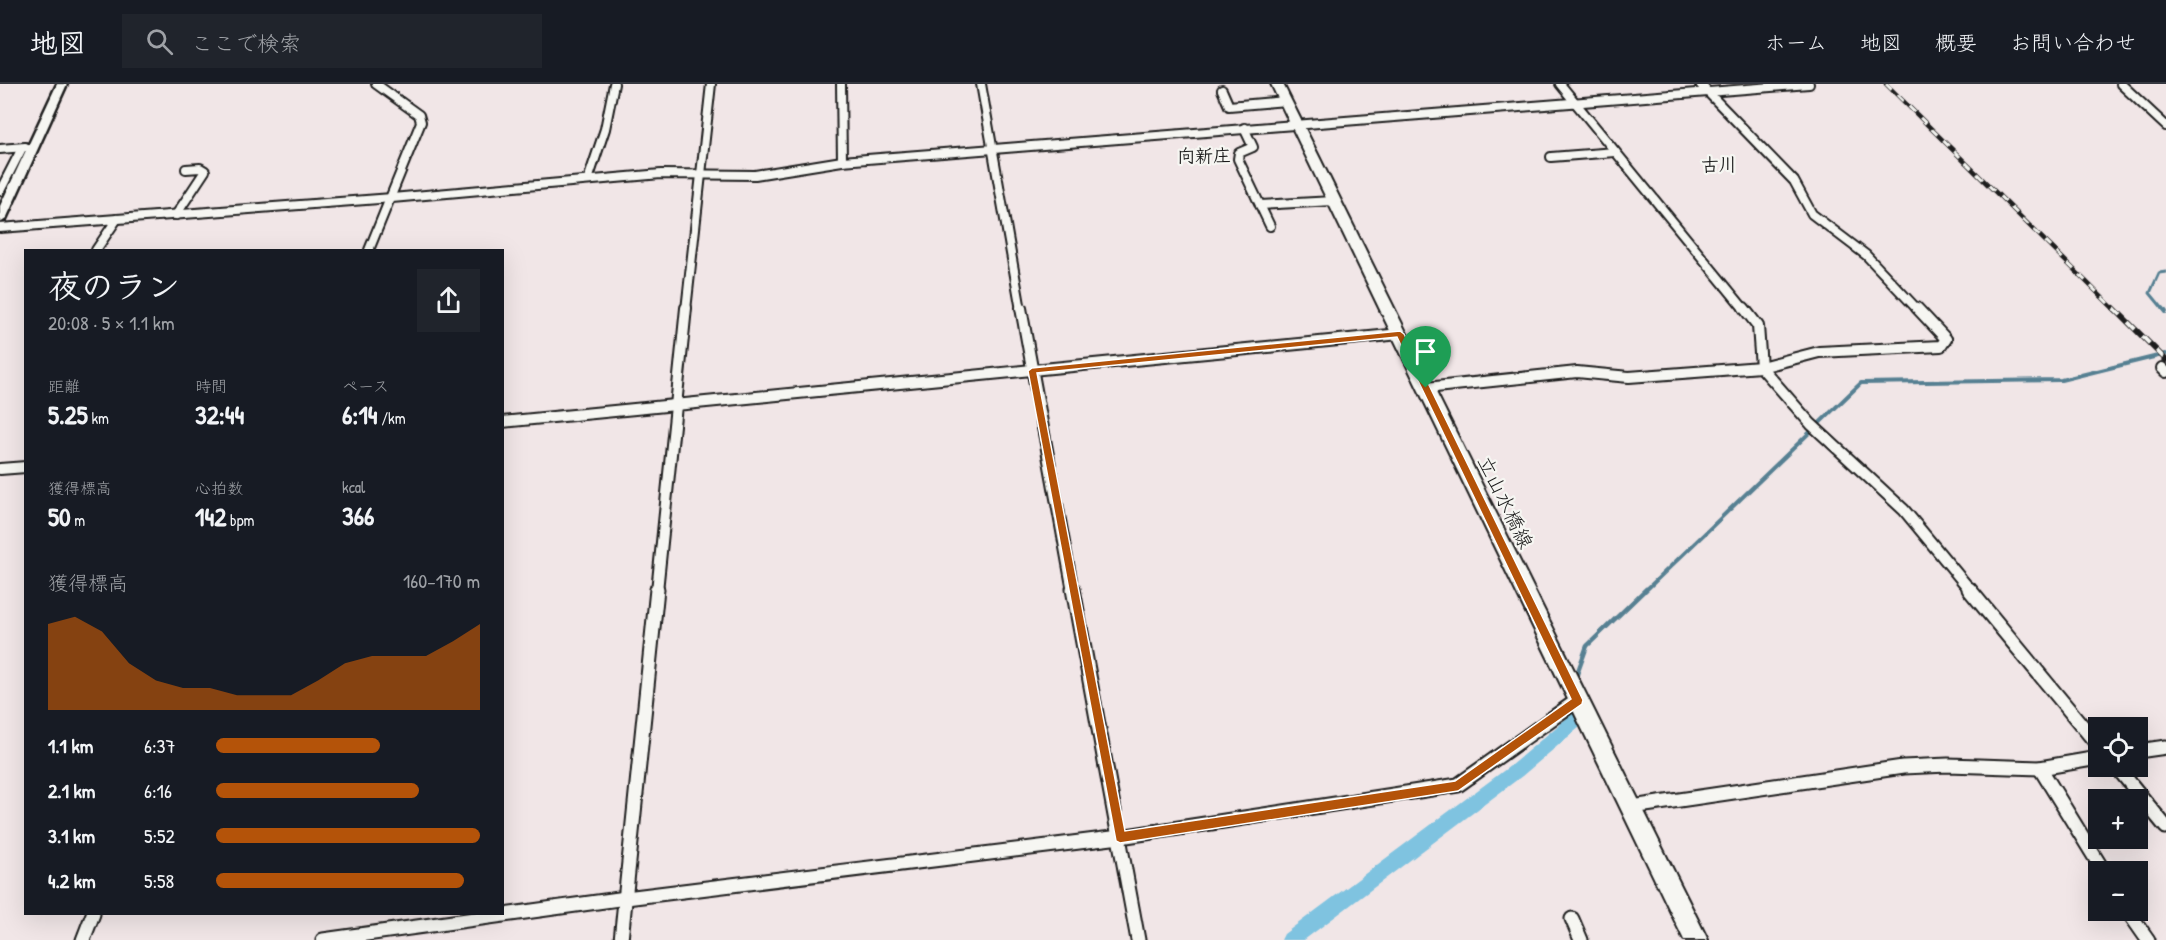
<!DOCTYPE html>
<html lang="ja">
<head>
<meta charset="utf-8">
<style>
  :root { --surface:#171b24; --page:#20242c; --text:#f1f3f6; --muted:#9ea1a6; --line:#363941; --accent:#b45309 }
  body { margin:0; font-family:"Patrick Hand","Klee One",sans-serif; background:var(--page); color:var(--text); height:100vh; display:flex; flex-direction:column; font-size:22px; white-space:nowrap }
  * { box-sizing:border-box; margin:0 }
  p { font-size:20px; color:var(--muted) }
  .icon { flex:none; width:33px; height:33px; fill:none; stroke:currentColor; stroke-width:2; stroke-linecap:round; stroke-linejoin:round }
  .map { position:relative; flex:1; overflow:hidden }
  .panel { position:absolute; left:24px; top:165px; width:480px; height:666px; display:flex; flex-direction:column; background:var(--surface); border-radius:0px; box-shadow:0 6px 24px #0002 }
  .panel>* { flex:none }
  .buttons { position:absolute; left:2088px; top:633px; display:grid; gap:12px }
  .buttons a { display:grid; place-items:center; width:60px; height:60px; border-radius:0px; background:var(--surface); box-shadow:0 6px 24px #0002; font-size:30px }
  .pin { position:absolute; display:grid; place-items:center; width:51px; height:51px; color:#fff; margin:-62px -26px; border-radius:50% 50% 50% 0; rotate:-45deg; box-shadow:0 0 6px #0007 }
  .pin .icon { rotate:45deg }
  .round { display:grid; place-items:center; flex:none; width:63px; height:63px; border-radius:0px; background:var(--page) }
  .overview { display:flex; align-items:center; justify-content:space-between; height:102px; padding:0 24px }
  h1 { font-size:33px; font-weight:700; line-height:45px }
  .figures { display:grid; grid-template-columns:repeat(3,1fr); gap:9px; height:102px; padding:6px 24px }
  .figures div { display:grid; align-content:center }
  .figures b { font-size:26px; font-weight:700 }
  .figures small { font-size:16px; font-weight:400 }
  .figures p { font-size:16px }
  .chart { height:168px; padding:12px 24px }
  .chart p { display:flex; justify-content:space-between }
  .chart svg { width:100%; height:108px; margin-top:6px; fill:var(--accent); opacity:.7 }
  ul { padding:0 24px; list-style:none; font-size:20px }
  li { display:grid; grid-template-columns:96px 72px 1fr; align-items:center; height:45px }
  li i { height:15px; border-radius:8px; background:var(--accent) }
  header { display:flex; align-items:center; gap:36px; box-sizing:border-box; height:84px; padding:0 30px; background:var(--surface); border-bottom:2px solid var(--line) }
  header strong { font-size:28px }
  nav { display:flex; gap:33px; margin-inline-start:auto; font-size:21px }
  .search { width:420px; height:54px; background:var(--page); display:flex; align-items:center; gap:15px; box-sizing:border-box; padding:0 21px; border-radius:0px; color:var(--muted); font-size:22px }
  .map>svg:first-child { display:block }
</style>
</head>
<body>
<header>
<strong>地図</strong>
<div class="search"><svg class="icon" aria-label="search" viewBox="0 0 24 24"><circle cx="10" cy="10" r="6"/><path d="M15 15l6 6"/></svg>ここで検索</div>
<nav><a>ホーム</a><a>地図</a><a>概要</a><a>お問い合わせ</a></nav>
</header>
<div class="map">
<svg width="2166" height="856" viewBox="0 0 2166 856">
  <rect width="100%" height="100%" fill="#f1e6e7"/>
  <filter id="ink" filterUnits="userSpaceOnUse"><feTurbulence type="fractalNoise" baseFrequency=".0167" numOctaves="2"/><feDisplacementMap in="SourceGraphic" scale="12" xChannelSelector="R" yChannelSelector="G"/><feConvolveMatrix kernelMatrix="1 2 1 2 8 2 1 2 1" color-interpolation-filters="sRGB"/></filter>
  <g filter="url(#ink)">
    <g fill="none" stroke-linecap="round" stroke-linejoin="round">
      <!-- stream-far2 -->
      <path stroke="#578092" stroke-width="3" d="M2164 226 2150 209 2159 189 2166 188"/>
      <!-- stream-far1 -->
      <g stroke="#578092" stroke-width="4">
        <path d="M2163 224 2166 228"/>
        <path d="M1645 507 1861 299 2061 296 2166 270"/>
      </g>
      <!-- stream -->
      <path stroke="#578092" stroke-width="4.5" d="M1577 590 1587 562 1646 505"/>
      <!-- canal -->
      <path fill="#7fc3e0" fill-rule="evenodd" d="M1575 623 1580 625 1583 637 1581 642 1522 692 1304 856H1281L1284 850 1510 682 1567 634 1570 625Z"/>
      <defs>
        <g id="street-far2">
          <path d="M841 0 842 77"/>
          <path d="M981 0 1021 226"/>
          <path d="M1560 0 1745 226"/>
          <path d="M1700 0 1794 97 1812 130 1866 171 1918 226"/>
          <path d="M2121 0 2166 42"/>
          <path d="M1222 6 1229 22 1286 17"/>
          <path d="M1244 44 1253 63 1239 69 1238 75 1270 142"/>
          <path d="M0 65 25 63"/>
          <path d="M1551 73 1615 68"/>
          <path d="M588 96 605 45 614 0"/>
          <path d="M0 107 22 64"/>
          <path d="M1260 121 1334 117"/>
          <path d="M176 131 205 87 200 84 186 85"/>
          <path d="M0 144 392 114 661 90 755 91 842 77 1809 0"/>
          <path d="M96 166 117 135"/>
          <path d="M369 166 421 38 419 31 376 0"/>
          <path d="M686 226 711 0"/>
        </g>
        <g id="street-far1">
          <path d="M1021 224 1073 507"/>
          <path d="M1744 224 1758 242 1761 283 1811 340 1904 426 1971 507"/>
          <path d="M2162 284 2166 288"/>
          <path d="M1426 304 1577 288 1629 293 1761 283 1819 268 1941 262 1946 255 1917 224"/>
          <path d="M502 338 1400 250"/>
          <path d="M0 385 26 383"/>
          <path d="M657 507 686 224"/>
        </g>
        <g id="street">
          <path d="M1073 505 1138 856"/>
          <path d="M1969 505 2098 661"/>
          <path d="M2138 667 2166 663"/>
          <path d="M2116 682 2166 743"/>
          <path d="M2040 684 2104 788"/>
          <path d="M1632 723 1903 683 1948 681 2040 684 2098 674"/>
          <path d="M2127 826 2148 856"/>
          <path d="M1572 835 1581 856"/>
          <path d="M83 856 93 830"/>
          <path d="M323 856 626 814 1120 753 1458 701 1578 616"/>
          <path d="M621 856 657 505"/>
        </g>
        <path id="secondary" d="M57 0H67L6 135 0 139V122Z"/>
        <path id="primary" d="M1271 0H1283L1708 856H1684Z"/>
      </defs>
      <!-- street-far2 casing -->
      <use href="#street-far2" stroke="#1c1c1c" stroke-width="12"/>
      <!-- street-far1 casing -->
      <use href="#street-far1" stroke="#1c1c1c" stroke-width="14"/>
      <!-- street casing -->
      <use href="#street" stroke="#1c1c1c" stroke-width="17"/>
      <!-- secondary casing -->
      <use href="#secondary" stroke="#1c1c1c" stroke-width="5"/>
      <!-- primary casing -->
      <use href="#primary" stroke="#1c1c1c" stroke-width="4"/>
      <!-- street-far2 -->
      <use href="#street-far2" stroke="#f6f6f2" stroke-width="8"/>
      <!-- street-far1 -->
      <use href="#street-far1" stroke="#f6f6f2" stroke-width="10"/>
      <!-- street -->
      <use href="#street" stroke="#f6f6f2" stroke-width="13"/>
      <!-- secondary -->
      <use href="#secondary" fill="#f6f6f2" fill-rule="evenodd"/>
      <!-- primary -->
      <use href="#primary" fill="#f6f6f2" fill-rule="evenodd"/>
      <defs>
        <path id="rail-far1" d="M1886 0 2115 226"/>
        <path id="rail" d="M2114 224 2166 276"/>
      </defs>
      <!-- rail-far1 casing -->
      <use href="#rail-far1" stroke="#1c1c1c" stroke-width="4.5"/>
      <!-- rail casing -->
      <use href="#rail" stroke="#1c1c1c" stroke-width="6"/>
      <!-- rail-far1 -->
      <use href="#rail-far1" stroke="#f6f6f2" stroke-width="3" stroke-dasharray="8" stroke-linecap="butt"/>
      <!-- rail -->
      <use href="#rail" stroke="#f6f6f2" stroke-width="4" stroke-dasharray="10" stroke-linecap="butt"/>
    </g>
  </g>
  <!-- route -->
  <path fill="#b45309" stroke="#fff" stroke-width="1.5" fill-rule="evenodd" d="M1400 247 1404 250 1583 616 1582 620 1458 707 1120 759 1116 757 1028 287 1032 284ZM1397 253 1571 615 1455 697 1125 747 1037 289Z"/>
  <g text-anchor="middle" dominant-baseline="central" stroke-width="4.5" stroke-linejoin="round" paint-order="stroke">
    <!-- far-neighbourhood labels -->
    <g font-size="18" font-weight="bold" fill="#1c1c1c" stroke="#f6f6f2">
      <text x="1204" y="71">向新庄</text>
      <text x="1719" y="80">古川</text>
    </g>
    <!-- street labels -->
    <g font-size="20" fill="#1c1c1c" stroke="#f6f6f2">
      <text transform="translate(1506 418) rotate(64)">立山水橋線</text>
    </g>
  </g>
</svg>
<div class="buttons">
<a><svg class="icon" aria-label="locate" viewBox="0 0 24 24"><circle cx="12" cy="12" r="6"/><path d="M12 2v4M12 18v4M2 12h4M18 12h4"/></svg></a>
<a>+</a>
<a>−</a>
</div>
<div class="pin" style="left:1426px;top:304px;background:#1e9e55"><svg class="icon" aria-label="arrive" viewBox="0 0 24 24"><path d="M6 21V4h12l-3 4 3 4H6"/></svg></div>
<section class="panel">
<div class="overview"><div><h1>夜のラン</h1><p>20:08 · 5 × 1.1 km</p></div><a class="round"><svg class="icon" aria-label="share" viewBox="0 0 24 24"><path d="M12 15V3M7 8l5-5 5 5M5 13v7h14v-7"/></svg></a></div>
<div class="figures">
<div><p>距離</p><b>5.25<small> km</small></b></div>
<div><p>時間</p><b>32:44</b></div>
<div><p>ペース</p><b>6:14<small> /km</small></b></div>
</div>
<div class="figures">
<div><p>獲得標高</p><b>50<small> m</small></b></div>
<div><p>心拍数</p><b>142<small> bpm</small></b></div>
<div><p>kcal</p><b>366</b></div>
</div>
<div class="chart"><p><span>獲得標高</span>160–170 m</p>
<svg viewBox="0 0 160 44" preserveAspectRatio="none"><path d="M0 44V9L10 6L20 12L30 25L40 32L50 35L60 35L70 38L80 38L90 38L100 32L110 25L120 22L130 22L140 22L150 16L160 9V44z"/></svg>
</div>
<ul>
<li><b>1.1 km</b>6:37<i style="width:62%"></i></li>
<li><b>2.1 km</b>6:16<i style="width:77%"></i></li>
<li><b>3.1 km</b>5:52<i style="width:100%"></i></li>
<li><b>4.2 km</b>5:58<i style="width:94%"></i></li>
</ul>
</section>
</div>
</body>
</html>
